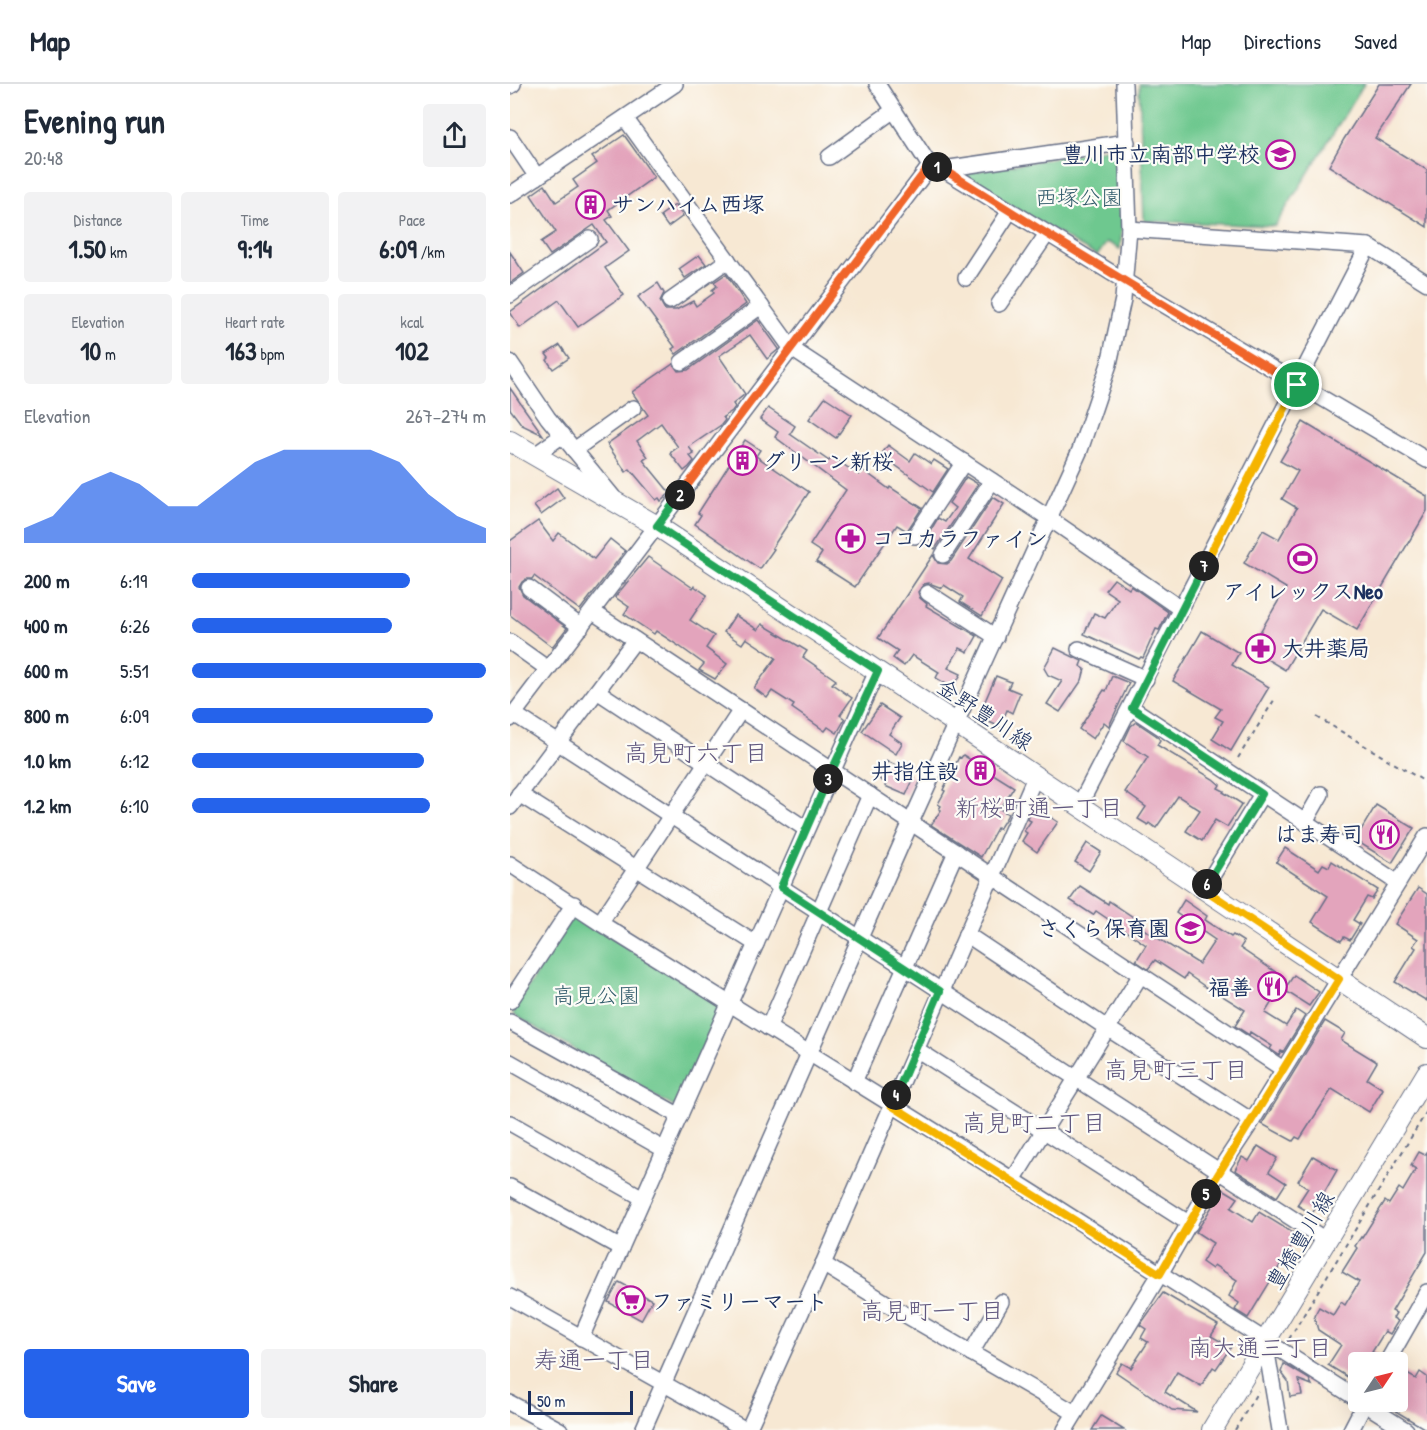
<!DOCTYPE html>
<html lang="en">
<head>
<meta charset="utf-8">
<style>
  :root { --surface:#fff; --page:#f2f2f3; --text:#1f2937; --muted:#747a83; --line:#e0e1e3; --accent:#2563eb }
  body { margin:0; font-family:"Patrick Hand","Klee One",sans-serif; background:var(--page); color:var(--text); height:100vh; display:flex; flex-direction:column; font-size:22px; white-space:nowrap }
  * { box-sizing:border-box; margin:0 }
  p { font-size:20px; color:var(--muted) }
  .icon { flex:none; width:33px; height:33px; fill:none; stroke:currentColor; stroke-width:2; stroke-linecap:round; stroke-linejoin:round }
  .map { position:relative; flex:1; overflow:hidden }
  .panel { display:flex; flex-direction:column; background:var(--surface); width:510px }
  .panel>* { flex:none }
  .needle { width:39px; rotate:55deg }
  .fabs { position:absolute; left:838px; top:1268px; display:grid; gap:12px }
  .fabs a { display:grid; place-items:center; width:60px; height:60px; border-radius:6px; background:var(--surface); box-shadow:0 6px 24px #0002; font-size:30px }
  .scale { position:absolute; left:18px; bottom:15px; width:105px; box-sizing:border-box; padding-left:6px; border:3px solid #1b2f5e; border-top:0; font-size:16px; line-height:21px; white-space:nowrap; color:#1b2f5e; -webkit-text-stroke:4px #fdfcf7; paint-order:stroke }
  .pin { position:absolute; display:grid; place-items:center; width:51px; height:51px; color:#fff; margin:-26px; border:3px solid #fff; border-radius:50%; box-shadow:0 2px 6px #0007 }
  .km { position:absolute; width:30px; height:30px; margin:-15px; border-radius:50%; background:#222; color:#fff; font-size:16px; line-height:30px; text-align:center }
  .round { display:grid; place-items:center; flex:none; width:63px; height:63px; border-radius:6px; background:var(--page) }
  .summary { display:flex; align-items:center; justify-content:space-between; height:102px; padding:0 24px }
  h1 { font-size:33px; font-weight:700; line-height:45px }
  .stats { display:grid; grid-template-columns:repeat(3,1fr); gap:9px; height:102px; padding:6px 24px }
  .stats div { display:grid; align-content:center; border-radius:6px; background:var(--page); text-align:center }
  .stats b { font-size:26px; font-weight:700 }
  .stats small { font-size:16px; font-weight:400 }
  .stats p { font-size:16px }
  .chart { height:168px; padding:12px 24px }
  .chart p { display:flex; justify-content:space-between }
  .chart svg { width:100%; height:108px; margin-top:6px; fill:var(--accent); opacity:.7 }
  .primary-button { display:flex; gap:12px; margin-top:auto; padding:12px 24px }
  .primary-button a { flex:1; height:69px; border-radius:6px; background:var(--accent); color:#fff; font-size:24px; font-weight:700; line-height:69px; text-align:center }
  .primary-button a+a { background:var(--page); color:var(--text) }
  ul { padding:0 24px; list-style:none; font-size:20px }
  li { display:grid; grid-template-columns:96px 72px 1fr; align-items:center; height:45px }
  li i { height:15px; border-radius:8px; background:var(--accent) }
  header { display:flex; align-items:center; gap:36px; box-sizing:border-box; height:84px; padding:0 30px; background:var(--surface); border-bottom:2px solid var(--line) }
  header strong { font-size:28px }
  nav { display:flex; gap:33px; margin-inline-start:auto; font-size:21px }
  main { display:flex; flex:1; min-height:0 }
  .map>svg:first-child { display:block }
</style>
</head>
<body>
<header>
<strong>Map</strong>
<nav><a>Map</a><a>Directions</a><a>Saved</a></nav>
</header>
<main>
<section class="panel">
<div class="summary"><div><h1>Evening run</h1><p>20:48</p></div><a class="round"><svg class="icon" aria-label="share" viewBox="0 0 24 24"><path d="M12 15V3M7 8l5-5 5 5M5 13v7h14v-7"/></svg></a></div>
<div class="stats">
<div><p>Distance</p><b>1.50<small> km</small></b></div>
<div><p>Time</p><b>9:14</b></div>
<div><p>Pace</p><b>6:09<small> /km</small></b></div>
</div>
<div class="stats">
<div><p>Elevation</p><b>10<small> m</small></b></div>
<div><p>Heart rate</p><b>163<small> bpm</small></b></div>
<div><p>kcal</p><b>102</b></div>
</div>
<div class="chart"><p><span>Elevation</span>267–274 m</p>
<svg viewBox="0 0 160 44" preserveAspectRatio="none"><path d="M0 44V38L10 33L20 20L30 15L40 20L50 29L60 29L70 20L80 11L90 6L100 6L110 6L120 6L130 11L140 24L150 33L160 38V44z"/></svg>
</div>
<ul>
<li><b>200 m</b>6:19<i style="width:74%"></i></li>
<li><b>400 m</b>6:26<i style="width:68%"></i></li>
<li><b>600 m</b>5:51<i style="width:100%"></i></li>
<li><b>800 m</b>6:09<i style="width:82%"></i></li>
<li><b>1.0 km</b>6:12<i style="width:79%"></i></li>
<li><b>1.2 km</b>6:10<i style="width:81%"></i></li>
</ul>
<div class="primary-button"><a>Save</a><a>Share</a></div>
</section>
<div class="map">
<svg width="917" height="1346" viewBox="0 0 917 1346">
  <rect width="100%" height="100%" fill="#fdfcf7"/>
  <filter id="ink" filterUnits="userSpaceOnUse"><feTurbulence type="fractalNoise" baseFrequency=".0167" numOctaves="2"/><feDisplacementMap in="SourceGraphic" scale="12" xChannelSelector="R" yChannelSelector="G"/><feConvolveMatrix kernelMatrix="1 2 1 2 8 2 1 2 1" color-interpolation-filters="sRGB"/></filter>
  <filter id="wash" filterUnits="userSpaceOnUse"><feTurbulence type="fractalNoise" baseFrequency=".008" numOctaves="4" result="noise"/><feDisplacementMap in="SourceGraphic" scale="24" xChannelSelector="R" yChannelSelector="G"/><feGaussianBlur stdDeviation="1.35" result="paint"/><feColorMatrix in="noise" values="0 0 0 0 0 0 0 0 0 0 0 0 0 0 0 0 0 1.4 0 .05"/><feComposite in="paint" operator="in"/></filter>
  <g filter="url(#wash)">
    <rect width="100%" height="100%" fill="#f7e8d3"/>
    <!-- green -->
    <g fill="#6ec88f" stroke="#447c76" stroke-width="1.5">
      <path d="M629 0H854L765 142 634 137Z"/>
      <path d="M607 63 613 68 614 123 610 165 597 158 587 172 454 95 456 89Z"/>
      <path d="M67 830 208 920 209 927 170 1020 164 1023 4 931 3 926 63 831Z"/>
    </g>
    <g id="blocks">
      <!-- building -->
      <g fill="#e3a4bc">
        <path d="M869 0H901L865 54 917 86V143L819 82 834 55Z"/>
        <path d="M114 51 144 93 98 126 102 132 96 136 119 167 95 184 114 211 68 243 49 216 10 244 0 228 96 158 84 141 40 171 31 158 46 148 21 111 35 101 46 118 68 103 63 96 87 79 82 73Z"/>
        <path d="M165 121 173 132 158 143 150 132Z"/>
        <path d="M0 168 14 189 0 199Z"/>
        <path d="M189 171 196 180 175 194 169 185Z"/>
        <path d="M216 190 236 220 166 270 162 265 165 263 128 213 148 199 154 209 150 217 155 226H166L183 217 186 222 204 209 202 206 207 202 204 198Z"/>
        <path d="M248 236 269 265 257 275 240 251 209 272 235 310 223 320 225 323 222 327 213 333 215 336 211 341 179 363 184 370 180 372 184 377 179 383 174 387 160 369 168 363 151 339 127 357 138 373 133 376 160 409 151 417 149 414 146 416 120 385 116 388 97 360 138 331 122 308 163 280 168 287 178 286Z"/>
        <path d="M50 261 59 274 43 285 37 276 39 274 36 270Z"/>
        <path d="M0 304 11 320 33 351 12 341 0 325Z"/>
        <path d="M315 313 342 331 326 354 299 335Z"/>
        <path d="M258 324 285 342 280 350 319 377 322 373 349 391 353 386 379 405 380 403 412 424 397 447 387 441 345 503 306 478 312 469 300 461 336 406 265 353 268 348 250 335Z"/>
        <path d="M793 338 917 412V427L847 546 811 525 775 586 740 565 776 504 734 479 753 446 769 455 787 424 772 415 788 387 770 377Z"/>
        <path d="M235 356 250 366 246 372 299 408 262 464 264 465 250 485 185 440 191 431 188 429Z"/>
        <path d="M378 361 400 377 405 369 421 380 424 376 438 385 423 408 371 371Z"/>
        <path d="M456 393 468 400 425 465 419 460 421 457 416 454 428 434 435 438 445 424 439 419Z"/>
        <path d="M47 404 54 414 31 431 24 422Z"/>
        <path d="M483 413 494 420 459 475 492 496 472 532 450 518 453 513 434 501 432 504 419 499 414 500 408 508 410 514 417 520 416 522 467 552 458 568 450 564 438 584 451 590 443 604 426 594 429 588 402 571 394 582 383 574 388 567 368 554 423 471 428 479 437 480 441 477Z"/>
        <path d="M28 437 43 457 49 449 84 475 100 455 115 467 70 526 24 492 22 495H16L12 498 9 503 13 511 57 544 42 563 0 531V457Z"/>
        <path d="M138 473 183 504 184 502 197 511 180 536 204 552 196 564 217 580 205 595 189 586 194 580 169 562 146 547 144 550 114 530 119 523 105 513Z"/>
        <path d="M604 495 619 505 621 502 658 528 649 546 646 545 633 574 631 573 629 575 574 550 584 529 595 534 608 515 595 506Z"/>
        <path d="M225 531 248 546 252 540 297 567 293 573 326 596 322 600 342 614 330 631 335 635 327 649 318 643 315 647 282 624 284 621 262 607 257 614 244 604 266 574 236 554 232 560 214 548Z"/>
        <path d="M692 547 729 569 722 581 759 603 721 667 702 655 713 637 705 633 711 625 663 597Z"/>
        <path d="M545 564 572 577 570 582 575 585 572 596 550 628 537 620 552 597 538 591 534 584Z"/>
        <path d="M486 592 501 598 498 604 510 609 502 629 497 626 490 643 477 637 481 627 472 624Z"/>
        <path d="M602 592 619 599 599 642 594 638 583 655 569 645 594 606 596 607Z"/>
        <path d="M370 621 390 634 379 650 392 659 386 670 352 647Z"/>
        <path d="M626 638 647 652 650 656 647 661 703 695 710 701 708 704 714 707 713 708 732 720 717 743 705 736 692 757 676 747 690 726 668 712 646 744 639 739 638 741 628 735 636 723 615 708 638 673 614 657 621 642Z"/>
        <path d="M453 671 504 703 490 725 498 730 496 734 489 745 487 744 471 773 421 741 431 726 429 725 431 722 428 720 435 707 433 706 449 673 451 674Z"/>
        <path d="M377 677 390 683 389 685 404 694 396 711 375 702 376 699 369 695Z"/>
        <path d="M866 721 904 744 882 779 845 756Z"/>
        <path d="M525 723 548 738 527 768 512 757 517 749 514 747 521 737 517 735Z"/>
        <path d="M577 759 591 768 579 787 565 778Z"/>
        <path d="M775 764 809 786 813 780 819 783 822 777 868 806 862 815 857 813 843 836 850 840 840 856 834 853 831 857 802 838 818 812 766 778Z"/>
        <path d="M570 802 598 820 599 817 632 839 630 843 689 880 705 856 666 829 674 816 697 832 695 836 721 853 723 851 734 858 730 864 776 895 755 929 776 942 786 926 795 932 773 968 771 967 769 971 760 965 762 962 740 948 739 951 725 942 735 926 708 909 707 911 677 890 674 895 645 876 638 885 626 877 636 861 586 827 583 831 560 816Z"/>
        <path d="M908 804 917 810V917L885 898 906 864 903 862 908 855 885 840Z"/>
        <path d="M784 891 809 908 799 922 774 906Z"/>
        <path d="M815 937 835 949 831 956 867 978 857 995 873 1005 859 1028 822 1005 790 1055 786 1053 783 1057 752 1040Z"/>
        <path d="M748 1062 767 1074 759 1088 776 1099 767 1113 725 1086 732 1073 739 1077Z"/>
        <path d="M909 1068 915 1071 917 1068V1168L882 1227 886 1229 883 1234 888 1237 880 1250 875 1247 862 1268 869 1272 867 1278H849V1300L818 1281 831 1261 808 1246 804 1232 809 1223 823 1231 831 1218 835 1221 849 1198 832 1188 847 1164 845 1162 851 1153 852 1154 875 1117 879 1120 889 1104 893 1107 906 1085 901 1082Z"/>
        <path d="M803 1072 827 1086 802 1130 787 1121 798 1104 788 1097Z"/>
        <path d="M713 1105 728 1114 721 1124 743 1138 749 1128 788 1152 738 1234 725 1226 729 1219 719 1212 727 1196 704 1181 702 1185 692 1178 703 1159 686 1148Z"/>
        <path d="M109 1198 142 1216 131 1236 98 1218Z"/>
        <path d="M653 1209 708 1241 701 1252 721 1263 706 1285 703 1283 691 1302 667 1288 655 1308 687 1328 662 1326 606 1288 612 1279 621 1284 638 1258 631 1254 636 1245 630 1241Z"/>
        <path d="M774 1280 799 1295 802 1301 789 1296 792 1311 780 1313 778 1297 771 1288Z"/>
        <path d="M888 1285 906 1295 910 1288 917 1293V1346L869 1317H888Z"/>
        <path d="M591 1332 614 1346H582Z"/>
      </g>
    </g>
  </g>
  <g filter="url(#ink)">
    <use href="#blocks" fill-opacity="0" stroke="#687087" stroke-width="1.5"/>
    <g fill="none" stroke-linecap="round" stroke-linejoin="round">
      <defs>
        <g id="minor">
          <path d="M367 0 420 82 433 85 631 207 917 376"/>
          <path d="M0 2 3 0"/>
          <path d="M115 34 282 265 540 435 671 525"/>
          <path d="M0 53 27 93"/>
          <path d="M319 73 384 26"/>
          <path d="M433 85 617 58"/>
          <path d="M0 111 165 0"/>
          <path d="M619 145 858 162 917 199"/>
          <path d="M456 194 500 127"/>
          <path d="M0 211 80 155"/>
          <path d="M160 217 218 176"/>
          <path d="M489 220 537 150"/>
          <path d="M0 278 38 334 103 413"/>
          <path d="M172 278 251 222"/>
          <path d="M64 366 123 324"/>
          <path d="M25 371 53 351"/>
          <path d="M405 452 454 378"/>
          <path d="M433 471 482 397"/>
          <path d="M19 504 71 543"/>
          <path d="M418 509 486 553"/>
          <path d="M83 528C313 680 542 834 773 985"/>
          <path d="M0 558 38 585"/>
          <path d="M569 565 636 595"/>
          <path d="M87 607 296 745"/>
          <path d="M622 624 888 799"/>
          <path d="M4 630 817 1157"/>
          <path d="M0 635 420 82"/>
          <path d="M9 710 246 860"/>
          <path d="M569 722 858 162"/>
          <path d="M0 723 125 556"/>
          <path d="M795 738 811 710"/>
          <path d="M0 780 90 839 503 1096 849 1316"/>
          <path d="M694 805 752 710"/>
          <path d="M90 839 231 626"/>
          <path d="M456 850 597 944 742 1037"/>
          <path d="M0 917 64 820"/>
          <path d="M0 938 170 1032"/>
          <path d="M258 944 360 711"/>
          <path d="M406 965 680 1140"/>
          <path d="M0 978 155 1066"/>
          <path d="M344 998 446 768"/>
          <path d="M0 1039 133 1114"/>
          <path d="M503 1096 630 892"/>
          <path d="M0 1103 111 1164"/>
          <path d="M313 1180 394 1230 565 1329"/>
          <path d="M0 1213 236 1346"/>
          <path d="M71 1254 367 587"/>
          <path d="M755 1257 770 1346"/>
          <path d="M461 1269 491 1218"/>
          <path d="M877 1278 917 1208"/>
          <path d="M850 1317 896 1346"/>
          <path d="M0 1319 50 1346"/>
          <path d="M133 1346 401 738 570 366 599 280 613 215 619 145 614 0"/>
          <path d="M238 1346 313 1180 525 693"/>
          <path d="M555 1346 650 1190 709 1087 742 1037 917 752"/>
          <path d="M841 1346 856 1317"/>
        </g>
        <g id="major">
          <path d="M0 357 147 442 447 640 917 954"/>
          <path d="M702 1346 917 989"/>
        </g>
      </defs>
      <!-- minor casing -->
      <use href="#minor" stroke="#687087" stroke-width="18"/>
      <!-- major casing -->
      <use href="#major" stroke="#687087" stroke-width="22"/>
      <!-- path -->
      <g stroke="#687087" stroke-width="2" stroke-dasharray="4.5 4.5" stroke-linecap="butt">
        <path d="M807 633 917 699"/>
        <path d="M728 674 766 613"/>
        <path d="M779 1255 917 1027"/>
        <path d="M725 1346 748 1307"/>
      </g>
      <!-- minor -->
      <use href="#minor" stroke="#fff" stroke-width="15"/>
      <!-- major -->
      <use href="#major" stroke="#fff" stroke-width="20"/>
    </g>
  </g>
  <g fill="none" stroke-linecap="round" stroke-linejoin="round" filter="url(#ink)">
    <defs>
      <path id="split-1" d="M427 83 433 85 537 150 787 301"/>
      <path id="split-2" d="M170 411 420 81 427 83"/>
      <path id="split-3" d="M170 411 147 442 368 587 318 695"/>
      <path id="split-4" d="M318 695 271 803 430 907 386 1011"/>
      <path id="split-5" d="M386 1011 381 1021 650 1190 696 1110"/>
      <path id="split-6" d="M696 1110 829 895 694 805 697 800"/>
      <path id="split-7" d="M694 482 622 624 752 710 697 800"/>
      <path id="split-8" d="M694 482 787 301"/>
    </defs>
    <!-- split-1 casing -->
    <use href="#split-1" stroke="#fff" stroke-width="12"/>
    <!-- split-2 casing -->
    <use href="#split-2" stroke="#fff" stroke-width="12"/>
    <!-- split-3 casing -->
    <use href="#split-3" stroke="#fff" stroke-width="12"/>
    <!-- split-4 casing -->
    <use href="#split-4" stroke="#fff" stroke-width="12"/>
    <!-- split-5 casing -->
    <use href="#split-5" stroke="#fff" stroke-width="12"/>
    <!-- split-6 casing -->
    <use href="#split-6" stroke="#fff" stroke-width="12"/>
    <!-- split-7 casing -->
    <use href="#split-7" stroke="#fff" stroke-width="12"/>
    <!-- split-8 casing -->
    <use href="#split-8" stroke="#fff" stroke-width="12"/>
    <!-- split-1 -->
    <use href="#split-1" stroke="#f0652b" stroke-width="8"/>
    <!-- split-2 -->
    <use href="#split-2" stroke="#f0652b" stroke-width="8"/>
    <!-- split-3 -->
    <use href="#split-3" stroke="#22a559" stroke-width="8"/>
    <!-- split-4 -->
    <use href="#split-4" stroke="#22a559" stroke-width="8"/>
    <!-- split-5 -->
    <use href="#split-5" stroke="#f5b400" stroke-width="8"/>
    <!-- split-6 -->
    <use href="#split-6" stroke="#f5b400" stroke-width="8"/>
    <!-- split-7 -->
    <use href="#split-7" stroke="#22a559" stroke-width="8"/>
    <!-- split-8 -->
    <use href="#split-8" stroke="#f5b400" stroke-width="8"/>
  </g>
  <!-- icons -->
  <defs>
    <symbol id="school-ring" viewBox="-11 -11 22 22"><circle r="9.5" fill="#fdfcf7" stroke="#b5179e" stroke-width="1.5"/><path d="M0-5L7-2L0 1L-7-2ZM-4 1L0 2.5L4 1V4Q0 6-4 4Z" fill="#b5179e"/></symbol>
    <symbol id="building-ring" viewBox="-11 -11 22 22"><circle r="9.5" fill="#fdfcf7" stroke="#b5179e" stroke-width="1.5"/><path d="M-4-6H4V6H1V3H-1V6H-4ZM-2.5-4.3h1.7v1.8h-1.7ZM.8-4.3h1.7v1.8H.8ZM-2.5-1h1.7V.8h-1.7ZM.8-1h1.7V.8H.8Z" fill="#b5179e"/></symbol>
    <symbol id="pharmacy-ring" viewBox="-11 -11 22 22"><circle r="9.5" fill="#fdfcf7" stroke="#b5179e" stroke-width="1.5"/><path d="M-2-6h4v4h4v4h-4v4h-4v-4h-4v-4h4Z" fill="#b5179e"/></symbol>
    <symbol id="stadium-ring" viewBox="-11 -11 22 22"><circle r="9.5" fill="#fdfcf7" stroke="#b5179e" stroke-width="1.5"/><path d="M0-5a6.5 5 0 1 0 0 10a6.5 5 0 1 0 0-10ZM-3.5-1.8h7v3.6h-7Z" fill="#b5179e"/></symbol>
    <symbol id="restaurant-ring" viewBox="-11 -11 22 22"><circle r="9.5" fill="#fdfcf7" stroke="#b5179e" stroke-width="1.5"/><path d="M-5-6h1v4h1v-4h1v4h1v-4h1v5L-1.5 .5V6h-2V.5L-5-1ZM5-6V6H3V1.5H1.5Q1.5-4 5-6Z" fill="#b5179e"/></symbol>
    <symbol id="supermarket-ring" viewBox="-11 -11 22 22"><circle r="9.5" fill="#fdfcf7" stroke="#b5179e" stroke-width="1.5"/><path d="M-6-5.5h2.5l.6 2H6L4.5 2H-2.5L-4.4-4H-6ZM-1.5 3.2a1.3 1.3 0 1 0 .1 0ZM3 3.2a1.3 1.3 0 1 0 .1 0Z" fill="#b5179e"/></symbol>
  </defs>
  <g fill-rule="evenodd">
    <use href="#school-ring" x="754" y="54" width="33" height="33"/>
    <use href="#building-ring" x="64" y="104" width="33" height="33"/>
    <use href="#building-ring" x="216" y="360" width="33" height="33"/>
    <use href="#pharmacy-ring" x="324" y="438" width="33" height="33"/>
    <use href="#stadium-ring" x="776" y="458" width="33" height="33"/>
    <use href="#pharmacy-ring" x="734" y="548" width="33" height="33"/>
    <use href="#building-ring" x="454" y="670" width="33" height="33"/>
    <use href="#restaurant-ring" x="858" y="734" width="33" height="33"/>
    <use href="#school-ring" x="664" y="828" width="33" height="33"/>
    <use href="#restaurant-ring" x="746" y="886" width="33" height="33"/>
    <use href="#supermarket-ring" x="104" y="1200" width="33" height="33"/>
  </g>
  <g text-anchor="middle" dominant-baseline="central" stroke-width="4.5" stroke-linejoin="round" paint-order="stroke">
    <!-- poi labels -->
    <g font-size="22" font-weight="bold" fill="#1b2f5e" stroke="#fdfcf7" text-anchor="end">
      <text x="750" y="70">豊川市立南部中学校</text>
      <text x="102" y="120" text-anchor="start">サンハイム西塚</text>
      <text x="253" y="377" text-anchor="start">グリーン新桜</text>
      <text x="362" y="454" text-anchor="start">ココカラファイン</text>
      <text x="793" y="507" text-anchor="middle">アイレックスNeo</text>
      <text x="772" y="564" text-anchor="start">大井薬局</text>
      <text x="449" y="687">井指住設</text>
      <text x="853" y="750">はま寿司</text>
      <text x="660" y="844">さくら保育園</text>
      <text x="742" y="903">福善</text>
      <text x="141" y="1217" text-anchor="start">ファミリーマート</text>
    </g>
    <!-- park labels -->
    <g font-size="22" fill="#345d6d" stroke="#fdfcf7">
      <text x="569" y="113">西塚公園</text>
      <text x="86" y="911">高見公園</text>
    </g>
    <!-- street labels -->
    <g font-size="22" fill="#1b2f5e" stroke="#fdfcf7">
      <text transform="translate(475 630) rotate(34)">金野豊川線</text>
      <text transform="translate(790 1156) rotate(-59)">豊橋豊川線</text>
    </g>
    <!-- neighbourhood labels -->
    <g font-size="24" fill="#61587f" stroke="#fdfcf7">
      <text x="186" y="668">高見町六丁目</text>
      <text x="529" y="723">新桜町通一丁目</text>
      <text x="666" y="985">高見町三丁目</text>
      <text x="524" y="1038">高見町二丁目</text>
      <text x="422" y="1226">高見町一丁目</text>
      <text x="750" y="1263">南大通三丁目</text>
      <text x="84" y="1275">寿通一丁目</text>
    </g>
  </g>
</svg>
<div class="fabs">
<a><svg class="needle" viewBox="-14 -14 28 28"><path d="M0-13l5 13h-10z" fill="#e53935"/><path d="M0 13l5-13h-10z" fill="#747a83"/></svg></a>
</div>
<div class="scale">50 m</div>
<div class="pin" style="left:787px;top:301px;background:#1e9e55"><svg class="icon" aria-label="arrive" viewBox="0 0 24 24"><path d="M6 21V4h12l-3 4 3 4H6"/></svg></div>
<b class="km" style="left:427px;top:83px">1</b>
<b class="km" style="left:170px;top:411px">2</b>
<b class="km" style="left:318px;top:695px">3</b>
<b class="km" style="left:386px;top:1011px">4</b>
<b class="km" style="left:696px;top:1110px">5</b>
<b class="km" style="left:697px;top:800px">6</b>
<b class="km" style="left:694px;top:482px">7</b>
</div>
</main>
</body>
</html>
